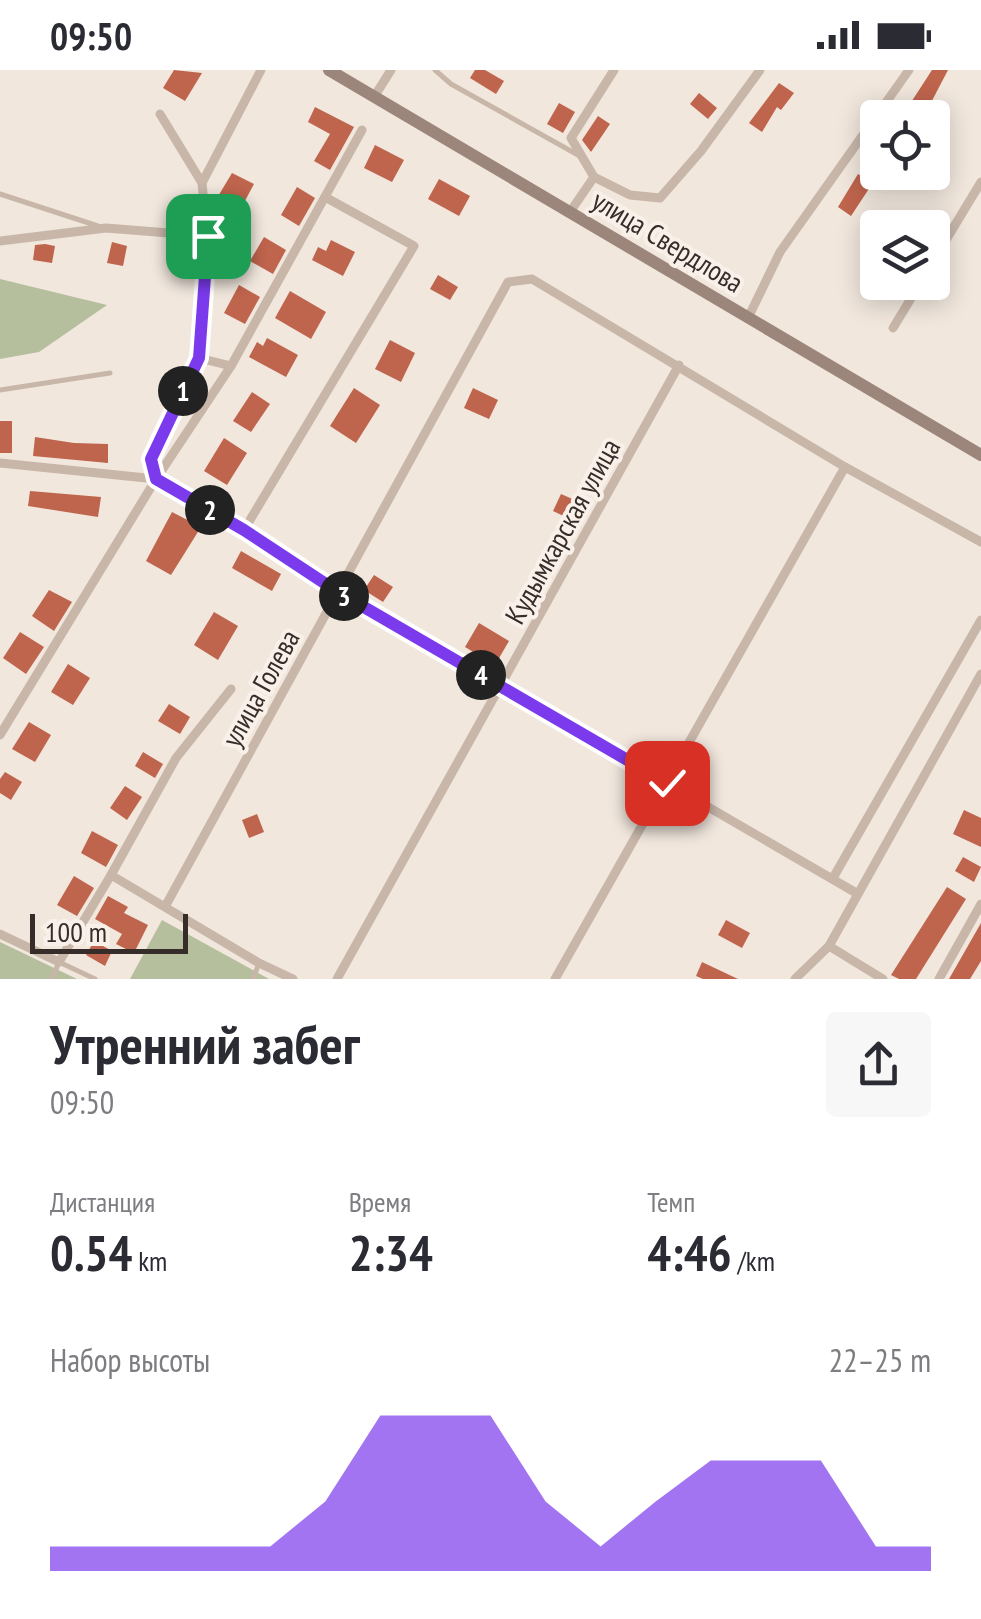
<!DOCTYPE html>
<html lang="ru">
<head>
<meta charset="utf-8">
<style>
  :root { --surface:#fff; --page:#f7f7f7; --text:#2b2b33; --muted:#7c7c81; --accent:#7c3aed }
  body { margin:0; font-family:"PT Sans Narrow",sans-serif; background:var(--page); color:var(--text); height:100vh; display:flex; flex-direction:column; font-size:38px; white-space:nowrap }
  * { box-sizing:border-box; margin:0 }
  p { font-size:32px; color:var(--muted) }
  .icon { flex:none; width:55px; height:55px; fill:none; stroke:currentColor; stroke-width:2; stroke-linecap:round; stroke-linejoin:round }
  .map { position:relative; height:909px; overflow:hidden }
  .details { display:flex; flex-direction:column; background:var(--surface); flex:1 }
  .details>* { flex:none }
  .buttons { position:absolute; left:860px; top:30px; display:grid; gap:20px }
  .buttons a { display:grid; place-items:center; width:90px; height:90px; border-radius:10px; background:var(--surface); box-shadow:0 5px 25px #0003; font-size:50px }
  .scale { position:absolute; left:30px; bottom:25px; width:158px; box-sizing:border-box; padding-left:10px; border:5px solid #362c29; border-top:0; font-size:28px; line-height:35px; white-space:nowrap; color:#362c29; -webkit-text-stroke:8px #f9f1e9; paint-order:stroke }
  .pin { position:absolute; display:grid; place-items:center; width:85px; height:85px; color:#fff; margin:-42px; border-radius:20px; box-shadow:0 5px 15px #0006 }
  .km { position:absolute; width:50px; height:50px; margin:-25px; border-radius:50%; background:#222; color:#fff; font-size:28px; line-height:50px; text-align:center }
  .round { display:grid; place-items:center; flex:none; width:105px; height:105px; border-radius:10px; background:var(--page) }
  .summary { display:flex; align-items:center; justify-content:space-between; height:170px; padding:0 50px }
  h1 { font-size:55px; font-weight:700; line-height:75px }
  .stats { display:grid; grid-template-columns:repeat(3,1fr); gap:15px; height:170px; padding:10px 50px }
  .stats div { display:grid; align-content:center }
  .stats b { font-size:50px; font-weight:700 }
  .stats small { font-size:28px; font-weight:400 }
  .stats p { font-size:28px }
  .chart { height:280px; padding:20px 50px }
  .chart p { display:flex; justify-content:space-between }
  .chart svg { width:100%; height:180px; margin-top:10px; fill:var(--accent); opacity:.7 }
  .status { display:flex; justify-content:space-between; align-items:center; height:70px; padding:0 50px; background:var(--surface); direction:ltr }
  .status svg { height:28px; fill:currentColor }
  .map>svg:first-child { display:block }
</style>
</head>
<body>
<div class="status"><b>09:50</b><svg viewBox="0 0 49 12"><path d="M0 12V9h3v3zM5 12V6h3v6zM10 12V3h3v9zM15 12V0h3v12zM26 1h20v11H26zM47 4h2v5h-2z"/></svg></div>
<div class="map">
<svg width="981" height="909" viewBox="0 0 981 909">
  <rect width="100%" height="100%" fill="#f1e7dd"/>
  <!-- green -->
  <g fill="#b5bf9e">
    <path d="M0 209 107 235 39 282 0 289Z"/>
    <path d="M162 850 269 909H130Z"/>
    <path d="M0 872 77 909H0Z"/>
  </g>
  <!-- building -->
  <g fill="#bf644d">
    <path d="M174 0 202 3 185 31 163 18Z"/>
    <path d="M475 0H485L504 11 496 24 470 8Z"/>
    <path d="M932 0H948L924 46 908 37Z"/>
    <path d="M779 13 794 23 781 40 777 37 762 62 749 53Z"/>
    <path d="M699 23 717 38 708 49 690 34Z"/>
    <path d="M559 33 575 42 563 63 547 54Z"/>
    <path d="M315 37 354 57 330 100 314 91 330 64 308 52Z"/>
    <path d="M598 46 610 54 591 82 582 70Z"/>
    <path d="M375 75 404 90 392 112 364 98Z"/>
    <path d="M878 83V105L851 146 838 137 858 104 861 106 867 100Z"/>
    <path d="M232 103 254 114 240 140 217 128Z"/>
    <path d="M439 109 470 126 459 146 428 129Z"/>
    <path d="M297 117 315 128 299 156 281 145Z"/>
    <path d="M264 167 286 180 273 204 250 191Z"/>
    <path d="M331 170 355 182 343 206 312 190 318 177 326 181Z"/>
    <path d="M112 172 127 176 123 196 107 193Z"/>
    <path d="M45 174 55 176 52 193 33 190 35 175Z"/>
    <path d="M438 205 458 217 450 230 430 219Z"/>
    <path d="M239 215 260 227 245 254 224 243Z"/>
    <path d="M290 221 326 242 311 269 275 248Z"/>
    <path d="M267 268 298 285 286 307 249 287 257 272 263 276Z"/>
    <path d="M390 270 415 283 401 312 375 299Z"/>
    <path d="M354 318 380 335 356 373 330 356Z"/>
    <path d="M473 318 498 330 489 349 464 338Z"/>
    <path d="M252 322 270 334 251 362 233 351Z"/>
    <rect x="0" y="351" width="12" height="32"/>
    <path d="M35 367 74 373 108 374V393L33 386Z"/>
    <path d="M224 368 247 383 227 415 204 401Z"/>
    <path d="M30 421 101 427 98 447 28 436Z"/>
    <path d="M561 424 584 434 572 450 553 441Z"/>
    <path d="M172 442 201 457 171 505 146 491Z"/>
    <path d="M241 481 281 504 272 521 232 498Z"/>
    <path d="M374 505 393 517 383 532 364 520Z"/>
    <path d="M49 520 72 532 54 561 32 546Z"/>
    <path d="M214 542 238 556 218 590 194 575Z"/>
    <path d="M479 553 509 571 495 595 465 577Z"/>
    <path d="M20 562 44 577 26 604 3 588Z"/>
    <path d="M68 594 90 608 73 635 51 622Z"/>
    <path d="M169 634 190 647 180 664 158 651Z"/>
    <path d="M29 652 51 665 35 692 12 679Z"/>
    <path d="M143 682 163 694 155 708 135 696Z"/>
    <path d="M5 702 22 712 11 730 0 723V709Z"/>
    <path d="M125 716 142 727 127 750 110 738Z"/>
    <path d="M964 740 981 748V777L953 764Z"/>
    <path d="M257 744 264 762 249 768 242 750Z"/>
    <path d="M92 761 118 775 106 797 81 783Z"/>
    <path d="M963 787 981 797 974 812 955 801Z"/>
    <path d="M74 806 94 818 77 846 57 835Z"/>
    <path d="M947 817 966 829 916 909H899L891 905Z"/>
    <path d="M108 826 128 837 124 843 148 855 134 883 116 874 122 864 95 849Z"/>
    <path d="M726 850 750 863 742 878 718 865Z"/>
    <path d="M981 853V891L970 909H949Z"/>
    <path d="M94 871 112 881 105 896 86 885Z"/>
    <path d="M702 892 738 909H703L696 906Z"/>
  </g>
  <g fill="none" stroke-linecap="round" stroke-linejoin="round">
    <!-- service -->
    <g stroke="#c8b6a9" stroke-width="5">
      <path d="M435 0 451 14 578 85"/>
      <path d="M0 124 98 156"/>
      <path d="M0 320 110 303"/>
      <path d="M52 909 59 892 95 909"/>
      <path d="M253 909 259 893"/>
    </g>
    <!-- minor -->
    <g stroke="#c8b6a9" stroke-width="9">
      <path d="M374 27 391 0"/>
      <path d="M160 44 202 113"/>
      <path d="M594 107 630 125 660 128 701 81 760 0"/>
      <path d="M594 107 571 68 614 0"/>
      <path d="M570 142 594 107"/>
      <path d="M0 171 106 158 207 166"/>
      <path d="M932 193 981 112"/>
      <path d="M748 248 780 182 909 0"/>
      <path d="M893 258 921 212"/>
      <path d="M199 288 231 296"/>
      <path d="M0 393 156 409 244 460 338 522 858 824"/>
      <path d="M156 409 231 296 362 60"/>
      <path d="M244 460 414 176 325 127"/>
      <path d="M0 665 156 409 151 389 199 288 208 175 202 113 261 0"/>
      <path d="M111 805 176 688 231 619"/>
      <path d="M833 808 981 550"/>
      <path d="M166 835 508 212 532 209 845 397 981 472"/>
      <path d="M0 864 59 892 111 805 259 893 293 909"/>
      <path d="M829 876 883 909"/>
      <path d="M337 909 679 295"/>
      <path d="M555 909 845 397"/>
      <path d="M795 909 829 876 981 604"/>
      <path d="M939 909 981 834"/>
    </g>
    <!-- secondary -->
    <path stroke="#9c867b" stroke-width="12" d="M329 0 981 385"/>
  </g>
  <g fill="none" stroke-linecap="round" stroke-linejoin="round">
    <defs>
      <path id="route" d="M208 166 199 288 151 389 156 409 244 460 338 522 667 713"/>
    </defs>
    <!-- route casing -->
    <use href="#route" stroke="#fff" stroke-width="20"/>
    <!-- route -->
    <use href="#route" stroke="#7c3aed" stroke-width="12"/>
  </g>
  <g text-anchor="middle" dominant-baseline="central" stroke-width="8" stroke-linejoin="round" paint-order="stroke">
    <!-- street labels -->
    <g font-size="28" fill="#362c29" stroke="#f9f1e9">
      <text transform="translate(668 171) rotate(31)">улица Свердлова</text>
      <text transform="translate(562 461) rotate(-61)">Кудымкарская улица</text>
      <text transform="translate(260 618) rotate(-61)">улица Голева</text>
    </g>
  </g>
</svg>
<div class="buttons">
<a><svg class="icon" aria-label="locate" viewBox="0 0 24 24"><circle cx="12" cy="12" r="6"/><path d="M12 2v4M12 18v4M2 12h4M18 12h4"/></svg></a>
<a><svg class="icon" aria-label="layers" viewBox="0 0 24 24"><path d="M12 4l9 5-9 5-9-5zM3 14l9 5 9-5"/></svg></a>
</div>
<div class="scale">100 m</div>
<div class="pin" style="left:208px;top:166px;background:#1e9e55"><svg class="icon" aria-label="arrive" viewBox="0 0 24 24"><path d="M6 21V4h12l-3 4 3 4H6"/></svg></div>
<div class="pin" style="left:667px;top:713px;background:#d93025"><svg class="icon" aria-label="check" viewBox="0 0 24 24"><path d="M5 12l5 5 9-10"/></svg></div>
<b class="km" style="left:183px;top:321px">1</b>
<b class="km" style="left:210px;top:440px">2</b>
<b class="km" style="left:344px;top:526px">3</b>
<b class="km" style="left:481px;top:605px">4</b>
</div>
<section class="details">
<div class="summary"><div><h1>Утренний забег</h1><p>09:50</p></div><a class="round"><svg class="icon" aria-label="share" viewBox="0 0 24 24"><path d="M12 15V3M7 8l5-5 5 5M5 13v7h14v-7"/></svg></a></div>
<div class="stats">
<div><p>Дистанция</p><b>0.54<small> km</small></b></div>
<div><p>Время</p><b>2:34</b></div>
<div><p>Темп</p><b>4:46<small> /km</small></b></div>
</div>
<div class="chart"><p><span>Набор высоты</span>22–25 m</p>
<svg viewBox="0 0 160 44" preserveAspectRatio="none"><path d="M0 44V38L10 38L20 38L30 38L40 38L50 27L60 6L70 6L80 6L90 27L100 38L110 27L120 17L130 17L140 17L150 38L160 38V44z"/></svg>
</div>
</section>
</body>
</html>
